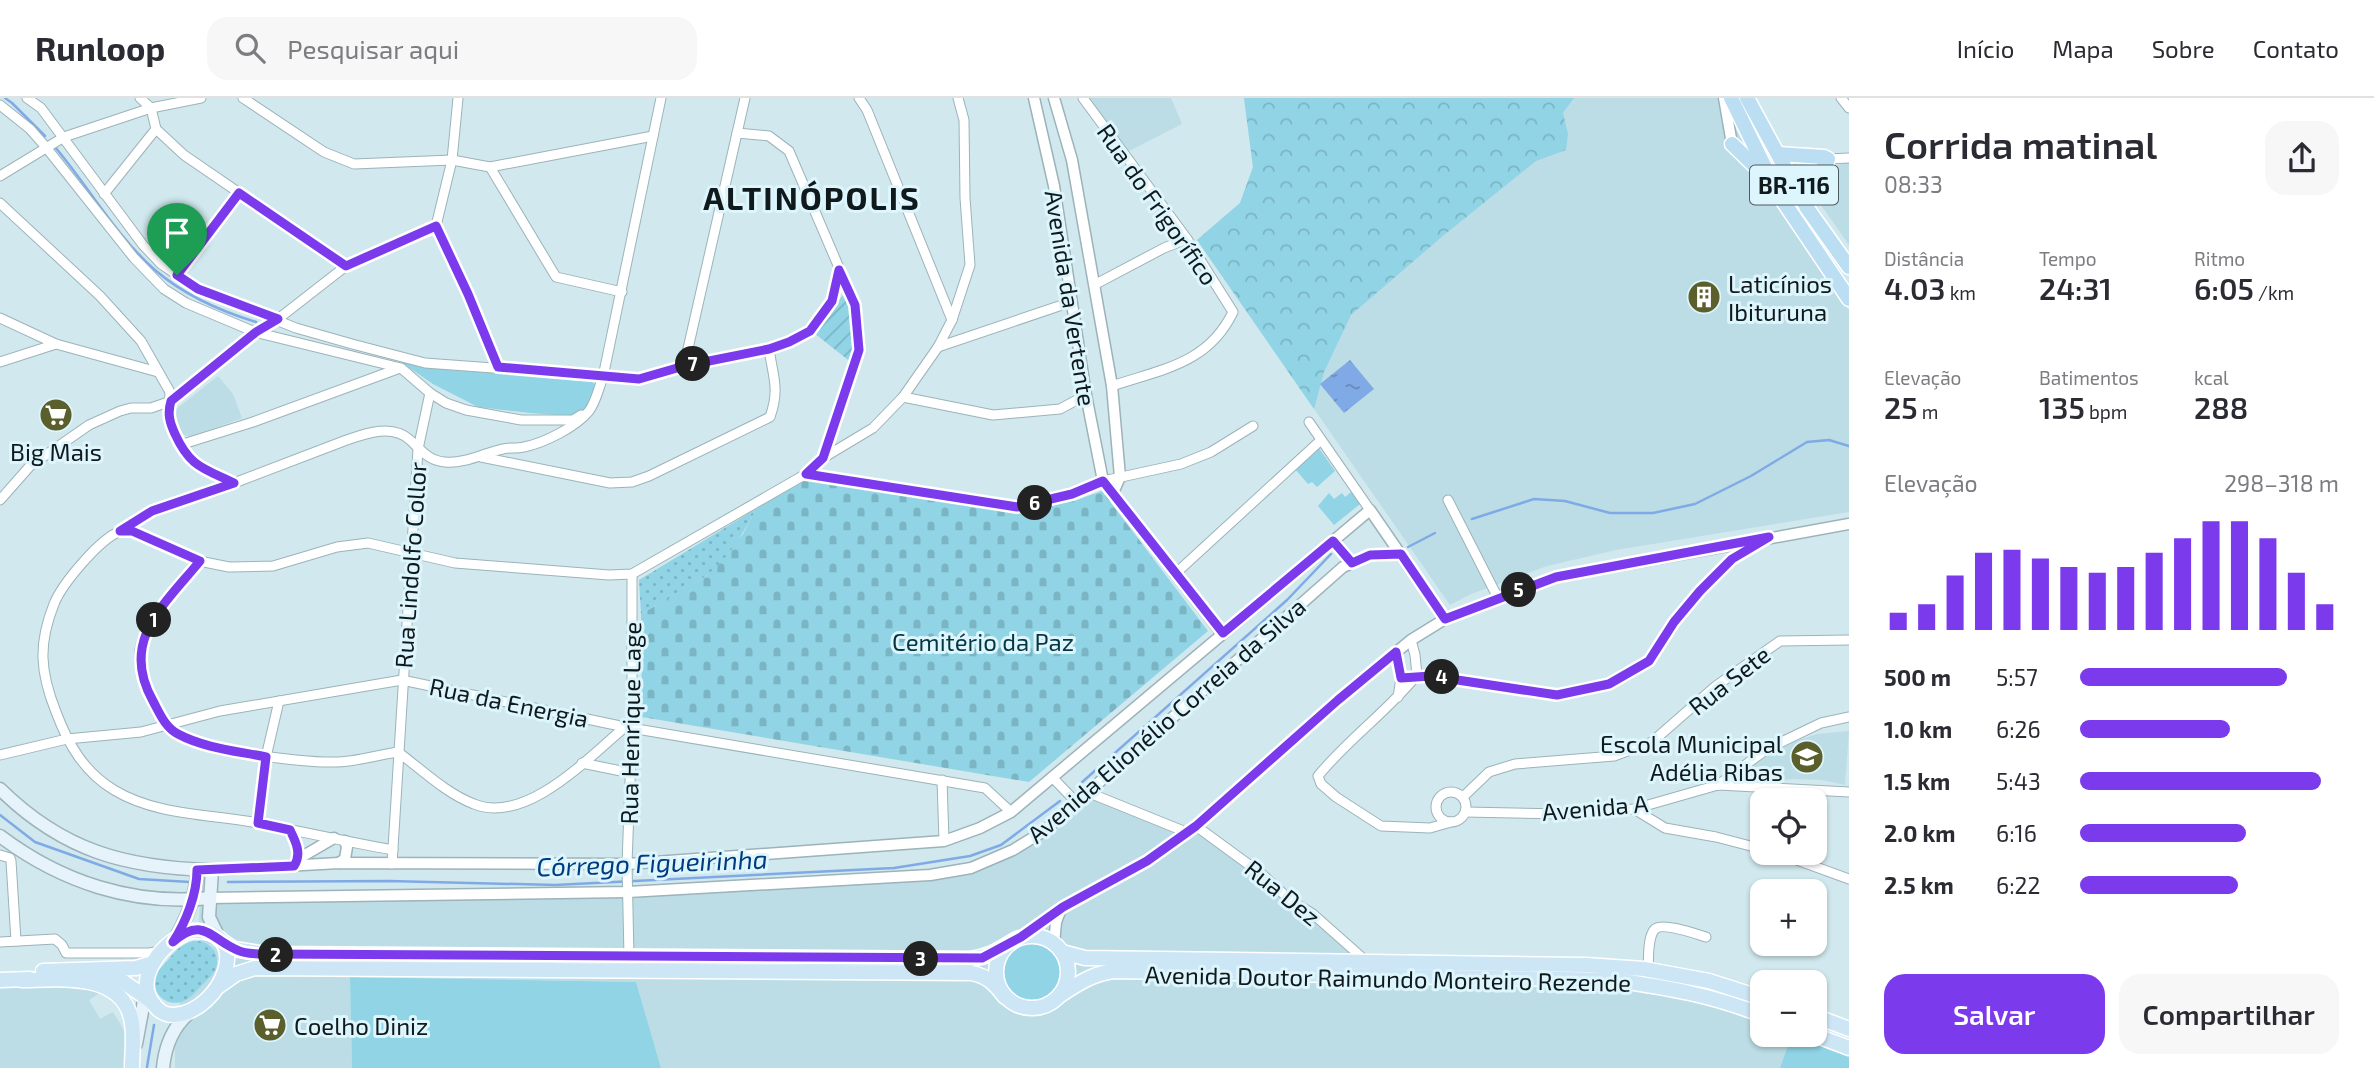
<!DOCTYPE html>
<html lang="pt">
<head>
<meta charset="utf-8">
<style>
  :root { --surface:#fff; --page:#f7f7f7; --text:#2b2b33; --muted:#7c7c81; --line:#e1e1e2; --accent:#7c3aed }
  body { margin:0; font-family:"Exo 2",sans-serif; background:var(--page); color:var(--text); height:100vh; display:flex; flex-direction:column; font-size:26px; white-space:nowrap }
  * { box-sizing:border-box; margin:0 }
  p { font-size:23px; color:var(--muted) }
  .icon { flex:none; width:38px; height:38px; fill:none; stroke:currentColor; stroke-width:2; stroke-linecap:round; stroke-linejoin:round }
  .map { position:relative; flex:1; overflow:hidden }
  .sheet { display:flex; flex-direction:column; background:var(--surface); width:525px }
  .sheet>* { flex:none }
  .tools { position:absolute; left:1750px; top:690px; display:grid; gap:14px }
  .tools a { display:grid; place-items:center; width:77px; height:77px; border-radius:14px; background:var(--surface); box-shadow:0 2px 5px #0004; font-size:35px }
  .pin { position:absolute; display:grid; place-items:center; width:60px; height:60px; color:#fff; margin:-72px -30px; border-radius:50% 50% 50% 0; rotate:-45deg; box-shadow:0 0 7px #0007 }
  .pin .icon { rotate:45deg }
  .km { position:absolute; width:35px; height:35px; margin:-18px; border-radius:50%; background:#222; color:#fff; font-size:19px; line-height:35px; text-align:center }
  .round { display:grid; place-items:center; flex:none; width:74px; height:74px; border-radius:21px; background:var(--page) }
  .summary { display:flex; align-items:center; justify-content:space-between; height:119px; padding:0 35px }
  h1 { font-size:38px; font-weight:600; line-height:52px }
  .stats { display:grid; grid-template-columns:repeat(3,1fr); gap:10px; height:119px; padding:7px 35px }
  .stats div { display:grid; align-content:center }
  .stats b { font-size:30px; font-weight:600 }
  .stats small { font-size:19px; font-weight:400 }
  .stats p { font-size:19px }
  .chart { height:196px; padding:14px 35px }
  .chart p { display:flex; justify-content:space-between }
  .chart svg { width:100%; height:126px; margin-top:7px; stroke:var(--accent); stroke-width:6 }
  .action { display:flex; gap:14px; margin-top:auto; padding:14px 35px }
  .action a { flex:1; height:80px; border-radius:21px; background:var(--accent); color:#fff; font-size:28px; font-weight:600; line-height:80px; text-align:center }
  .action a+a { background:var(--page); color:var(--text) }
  ul { padding:0 35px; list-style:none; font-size:23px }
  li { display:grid; grid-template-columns:112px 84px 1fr; align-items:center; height:52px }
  li i { height:18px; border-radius:9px; background:var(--accent) }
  header { display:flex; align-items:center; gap:42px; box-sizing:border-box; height:98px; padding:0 35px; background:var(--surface); border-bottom:2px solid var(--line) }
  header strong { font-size:33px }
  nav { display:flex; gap:38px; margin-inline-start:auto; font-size:24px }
  .search { width:490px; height:63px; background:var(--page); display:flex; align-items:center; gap:18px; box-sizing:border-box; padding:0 24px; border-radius:21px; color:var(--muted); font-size:26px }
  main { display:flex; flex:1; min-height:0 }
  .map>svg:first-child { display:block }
</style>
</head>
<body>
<header>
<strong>Runloop</strong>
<div class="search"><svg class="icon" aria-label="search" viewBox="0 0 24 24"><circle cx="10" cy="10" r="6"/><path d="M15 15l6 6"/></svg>Pesquisar aqui</div>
<nav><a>Início</a><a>Mapa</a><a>Sobre</a><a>Contato</a></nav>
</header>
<main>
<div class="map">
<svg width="1849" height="970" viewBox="0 0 1849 970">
  <defs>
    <pattern id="forest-crowns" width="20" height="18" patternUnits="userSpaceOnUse" patternTransform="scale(1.75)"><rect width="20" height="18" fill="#90d4e5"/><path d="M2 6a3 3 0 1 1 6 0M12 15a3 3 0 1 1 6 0" fill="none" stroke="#7bb5c4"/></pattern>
    <pattern id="cemetery-stones" width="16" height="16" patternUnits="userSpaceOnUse" patternTransform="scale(1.75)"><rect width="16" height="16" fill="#90d4e5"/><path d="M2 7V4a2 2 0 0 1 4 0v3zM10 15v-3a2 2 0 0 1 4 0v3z" fill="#7bb5c4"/></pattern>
    <pattern id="park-dots" width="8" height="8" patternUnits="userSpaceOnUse" patternTransform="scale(1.75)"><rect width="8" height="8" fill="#90d4e5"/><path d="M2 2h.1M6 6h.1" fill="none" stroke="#7bb5c4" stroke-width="1.8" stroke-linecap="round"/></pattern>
    <pattern id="garden-furrows" width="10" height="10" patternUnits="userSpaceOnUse" patternTransform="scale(1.75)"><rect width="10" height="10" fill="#90d4e5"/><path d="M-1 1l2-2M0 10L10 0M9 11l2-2" fill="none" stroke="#7bb5c4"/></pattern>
    <pattern id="water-ripples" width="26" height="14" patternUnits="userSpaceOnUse" patternTransform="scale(1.75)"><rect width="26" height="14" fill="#7faae5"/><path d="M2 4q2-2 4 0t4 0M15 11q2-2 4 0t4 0" fill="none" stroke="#678ab9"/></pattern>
  </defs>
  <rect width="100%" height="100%" fill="#d0e8ee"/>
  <!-- built -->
  <g fill="#bcdde6">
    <path d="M1088 0H1171L1182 26 1129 53Z"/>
    <path d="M1244 0H1719L1768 90 1837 198 1849 212V414L1616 452 1547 468 1471 496 1450 507 1197 142 1240 105 1253 69Z"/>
    <path d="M1849 63V147L1814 97 1824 73Z"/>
    <path d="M218 278 233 296 242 320 190 339 179 335 174 313Z"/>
    <path d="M1849 633 1845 687 1822 682 1794 681 1725 687 1741 673 1793 644 1817 636Z"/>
    <path d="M1087 695 1186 734 1197 728 1366 863 1660 894 1714 906 1762 922V936H1792L1780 970H661L636 884 350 879 352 970H175V945L180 904 190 900 216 855 211 847 198 842 200 801 457 798 930 777 1013 752Z"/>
    <path d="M0 886H82L101 894 89 902 100 921 113 914 127 937 124 970H0Z"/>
  </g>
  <!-- grass -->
  <g fill="#90d4e5">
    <path d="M401 264 425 269 592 284 595 286 593 296 585 311 573 318 530 315 478 309 433 286Z"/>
    <path d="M1318 349 1335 373 1317 389 1312 384 1308 386 1295 371Z"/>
    <path d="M1351 394 1360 406 1334 427 1318 408 1329 395 1334 401 1342 395 1345 399Z"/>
    <circle cx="1032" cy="874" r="32"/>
    <path d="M350 879 636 884 661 970H352Z"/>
    <path d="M1792 936H1804L1849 954V970H1780Z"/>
  </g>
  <!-- forest -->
  <path fill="url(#forest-crowns)" d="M1244 0H1574L1563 15 1568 36 1566 52 1536 63 1444 137 1351 217 1324 274 1314 311 1197 142 1240 105 1253 69Z"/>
  <!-- cemetery -->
  <path fill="url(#cemetery-stones)" d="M808 381 1021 415 1074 403 1102 393 1208 533 1029 684 642 619 641 516 705 479 743 436 756 411Z"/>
  <!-- park -->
  <g fill="url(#park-dots)">
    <path d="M756 411C743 436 727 463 703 480 683 493 661 504 641 516L639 482Z"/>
    <path d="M193 843C207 842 218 850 217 865 217 874 208 881 202 887 197 892 193 898 186 902 168 912 147 894 157 874 160 870 165 866 168 862 175 853 182 846 193 843Z"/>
  </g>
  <!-- garden -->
  <path fill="url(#garden-furrows)" d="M841 186C858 205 856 241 852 265L814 235 843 197Z"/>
  <!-- water -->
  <path fill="url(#water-ripples)" d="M1350 262 1374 291 1344 315 1320 286Z"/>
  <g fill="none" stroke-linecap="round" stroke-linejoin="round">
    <!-- stream -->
    <g stroke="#7faae5" stroke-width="2.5">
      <path d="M5 0 12 5 45 38"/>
      <path d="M55 49C89 89 115 137 155 172 184 197 220 213 256 224"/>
      <path d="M1472 421 1534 401 1565 403 1610 415H1653L1695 406 1751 378 1807 344 1829 342 1849 348"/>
      <path d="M1408 449 1435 435"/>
      <path d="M1080 686 1287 502 1331 456"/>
      <path d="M0 717 35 744 139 781 190 784"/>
      <path d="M228 784 389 783 555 787 894 770 970 758 1001 747 1060 703"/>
      <path d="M147 969 154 927"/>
    </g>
    <defs>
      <g id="minor">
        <path d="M27 0 41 10 143 147 161 166 198 191 296 230 352 246 425 265 639 281 684 268 769 251 789 245 810 233 832 203 839 172"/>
        <path d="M140 0 151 10 156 31 184 57 346 168"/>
        <path d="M243 0 324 54 354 66 452 62 490 69 653 38"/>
        <path d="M458 0 452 62 436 128 468 196 498 269"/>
        <path d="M859 0 867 12 952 222"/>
        <path d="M1083 0 1187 141 1233 214C1208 266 1162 271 1112 288"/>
        <path d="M1841 0 1849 10"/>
        <path d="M0 7 30 31 45 48 134 160 164 191 186 205 255 234 401 270 430 295 446 305 466 312 521 322H573L581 317"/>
        <path d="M737 35 769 38 789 53 855 207 859 252 823 360"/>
        <path d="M1828 61 1849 60"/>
        <path d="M490 69 556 179 622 194"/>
        <path d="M0 78 64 39 151 10 201 0"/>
        <path d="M104 96 156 31"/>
        <path d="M0 105 100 198 141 243 170 294 169 320 185 356 200 369 234 385 344 343C364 336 392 325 410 342 421 352 429 363 445 364 465 366 484 355 503 351 510 349 517 351 524 349 544 345 576 329 589 313 596 304 599 289 603 279L661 0"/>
        <path d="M176 177 238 95"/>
        <path d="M1094 187 1164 150 1187 141"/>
        <path d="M0 220 56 246 158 274"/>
        <path d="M938 249 1071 204"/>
        <path d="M0 264 56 246"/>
        <path d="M684 268 745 0"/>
        <path d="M903 299 993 317 1060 311 1086 297"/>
        <path d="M1309 324 1370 412"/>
        <path d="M180 347 253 324 400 270"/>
        <path d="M481 359 610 385 632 384 649 378 770 319C780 291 773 279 769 251"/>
        <path d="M806 376 1017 409 1072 396 1103 383 1181 366 1211 354 1253 328"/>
        <path d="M0 402 30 368 89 327 120 313 131 310H151L171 303 255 234 278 221 346 168 436 128"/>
        <path d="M1448 402 1498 500"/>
        <path d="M122 432 152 413 234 385"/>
        <path d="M199 463C180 487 146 521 140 551 138 565 143 580 148 593 152 604 160 622 169 630 193 652 301 665 335 664 355 664 377 657 398 654 422 672 447 696 474 706 526 727 588 660 625 629"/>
        <path d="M1175 476 1321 342"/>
        <path d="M1411 542 1415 557 1417 577C1387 614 1348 641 1318 678L1321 686 1336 699 1381 728 1430 730 1451 724"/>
        <path d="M1396 554 1401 580 1398 599"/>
        <path d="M1401 580 1431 578 1557 597 1609 586 1649 563 1674 524 1700 493 1732 461 1760 444"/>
        <path d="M0 657 67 641 141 634 220 613 402 582 625 629 985 690 1011 714"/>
        <path d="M582 665 631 675"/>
        <path d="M1052 679 1076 704"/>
        <path d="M942 682 944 743"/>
        <path d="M1718 687 1767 651 1821 625 1849 619"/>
        <circle cx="1451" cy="709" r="15"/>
        <path d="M1087 694 1186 734"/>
        <path d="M1463 699 1489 674 1515 666 1614 658 1652 644 1716 588 1780 543 1849 542"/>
        <path d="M1634 711 1665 730 1716 739 1762 751"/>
        <path d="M1465 714 1565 716 1634 711 1718 687 1849 694"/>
        <path d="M258 725 266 659 279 603"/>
        <path d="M1196 728 1263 777 1290 802 1313 816 1366 863"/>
        <path d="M393 752C348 744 303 734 258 725 211 716 157 718 114 692 84 674 68 646 56 614 40 574 38 546 54 506 62 486 100 440 121 433 124 432 128 433 132 433L199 463 229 469 273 468 337 449 368 445 455 465 609 477 632 476 806 376 823 360 873 330 903 299 938 249 952 222 970 167 965 100 964 22 958 0"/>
        <path d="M1775 754 1849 781"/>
        <path d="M0 757 10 760 11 763 16 843"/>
        <path d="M392 766 418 351 430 295"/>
        <path d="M0 844 55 841 62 847 66 855H149L162 853"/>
        <path d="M629 859 627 766 632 629V476"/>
        <path d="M1648 871C1649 861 1647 839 1655 831 1663 824 1696 836 1706 839"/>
      </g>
      <g id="tertiary">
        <path d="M1034 0 1054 88 1086 297 1103 383 1222 535"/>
        <path d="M1054 0 1072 62 1112 288 1120 379 1112 397"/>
        <path d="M1724 0 1732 46"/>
        <path d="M1333 443 1352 465"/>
        <path d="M290 732C295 742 302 755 296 765"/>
        <path d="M298 761 334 740"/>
        <path d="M339 765 345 761 347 749 345 743"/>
        <path d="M212 772 339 765 627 766 944 743 980 730 1011 714 1370 412 1445 521"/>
        <path d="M210 800 628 794 930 777 971 770 1013 752 1044 733 1343 469 1370 457 1401 456"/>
        <path d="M1021 839 1063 809 1147 763 1196 728 1338 602 1411 542 1445 521 1556 479 1849 426"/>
        <path d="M1054 846 1056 824 1061 811"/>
      </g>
      <g id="secondary">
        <path d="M0 691C63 753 126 770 212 772L209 819 219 840"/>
        <path d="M0 738C61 784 133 808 210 800"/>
        <path d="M173 844C186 823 197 796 197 772"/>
        <path d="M136 946 146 892"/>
        <path d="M163 970C165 948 172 930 189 915"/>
      </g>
      <g id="primary">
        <path d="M192 833C256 830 222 914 174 917 165 917 160 914 155 908 131 881 164 841 192 833Z"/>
        <circle cx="1032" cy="874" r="36"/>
        <path d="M219 841 234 851 266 856 970 861C986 859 996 854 1010 845"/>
        <path d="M1062 854 1085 860 1586 867 1644 871 1709 883 1762 900"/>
        <path d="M43 873 136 870 153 865"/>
        <path d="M92 880 122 883 151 903"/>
        <path d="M0 882 30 881"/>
        <path d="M21 882C57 882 120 873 131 920 135 936 132 954 132 970"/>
        <path d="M219 888 236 876 255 870 971 875C988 878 995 886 1005 899"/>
        <path d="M1059 898C1077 886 1092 876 1113 873L1615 882C1669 890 1711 897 1762 917"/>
        <path d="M1815 918 1849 931"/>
        <path d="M1812 936 1849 950"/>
      </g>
      <g id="trunk">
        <path d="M1731 0 1777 94 1849 201"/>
        <path d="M1747 0 1807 110 1849 169"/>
        <path d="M1732 46 1763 76"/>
        <path d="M1778 56 1824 59 1828 61 1825 68 1813 81 1807 110"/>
      </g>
    </defs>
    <!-- minor casing -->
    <use href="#minor" stroke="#9cb3b9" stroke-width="11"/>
    <!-- tertiary casing -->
    <use href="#tertiary" stroke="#9cb3b9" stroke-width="13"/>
    <!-- secondary casing -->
    <use href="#secondary" stroke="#9cb3b9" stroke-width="15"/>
    <!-- primary casing -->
    <use href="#primary" stroke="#fff" stroke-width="17"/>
    <!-- trunk casing -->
    <use href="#trunk" stroke="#fff" stroke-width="17"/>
    <!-- minor -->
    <use href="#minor" stroke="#fff" stroke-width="9"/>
    <!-- tertiary -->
    <use href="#tertiary" stroke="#fff" stroke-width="10"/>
    <!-- secondary -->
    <use href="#secondary" stroke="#e6f3fa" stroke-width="12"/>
    <!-- primary -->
    <use href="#primary" stroke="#cde6f6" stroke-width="14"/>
    <!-- trunk -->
    <use href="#trunk" stroke="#bcdef3" stroke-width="14"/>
  </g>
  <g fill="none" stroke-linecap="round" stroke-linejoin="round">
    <defs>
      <path id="route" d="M239 95 346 168 436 128 468 196 498 269 639 281 684 268 769 251 789 244 810 233 832 203 839 172 855 207 859 252 823 360 806 376 1017 409 1072 396 1103 383 1223 535 1333 443 1352 465 1370 457 1401 456 1445 521 1556 479 1769 439 1732 461 1700 493 1674 524 1649 563 1609 586 1557 597 1431 578 1401 580 1396 554 1338 602 1196 728 1147 763 1063 809 1021 839 982 860 267 856C256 856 243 856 233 850 209 838 201 819 173 844 186 824 197 796 197 772L294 768C302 756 296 744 290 732L258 725 266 659C237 653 204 650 178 636 165 629 160 616 153 603 119 543 164 507 200 463L132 433H120L152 413 234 385C203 370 190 369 175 336 170 325 167 316 171 303L256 234 278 221 198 191 177 177Z"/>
    </defs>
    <!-- route casing -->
    <use href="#route" stroke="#fff" stroke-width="14"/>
    <!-- route -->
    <use href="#route" stroke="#7c3aed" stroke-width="9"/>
  </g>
  <!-- icons -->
  <defs>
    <symbol id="building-disc" viewBox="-11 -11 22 22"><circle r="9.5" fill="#5b5f2c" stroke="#ddf5fc"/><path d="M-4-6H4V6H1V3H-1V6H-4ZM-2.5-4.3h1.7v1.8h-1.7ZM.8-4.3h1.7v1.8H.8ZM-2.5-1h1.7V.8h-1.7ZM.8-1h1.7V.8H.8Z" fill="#fff"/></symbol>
    <symbol id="supermarket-disc" viewBox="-11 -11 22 22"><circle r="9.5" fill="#5b5f2c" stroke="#ddf5fc"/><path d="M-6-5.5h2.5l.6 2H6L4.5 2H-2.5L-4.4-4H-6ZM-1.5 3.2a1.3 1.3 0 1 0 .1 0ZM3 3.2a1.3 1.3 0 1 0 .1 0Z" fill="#fff"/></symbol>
    <symbol id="school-disc" viewBox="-11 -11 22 22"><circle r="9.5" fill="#5b5f2c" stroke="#ddf5fc"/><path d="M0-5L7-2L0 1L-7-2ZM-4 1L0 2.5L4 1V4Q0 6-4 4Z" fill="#fff"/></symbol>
  </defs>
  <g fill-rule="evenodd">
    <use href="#building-disc" x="1685" y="180" width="38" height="38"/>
    <use href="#supermarket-disc" x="37" y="298" width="38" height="38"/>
    <use href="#school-disc" x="1788" y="640" width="38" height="38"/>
    <use href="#supermarket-disc" x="251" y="908" width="38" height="38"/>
  </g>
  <g text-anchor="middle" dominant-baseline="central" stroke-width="6" stroke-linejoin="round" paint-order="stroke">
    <!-- shield labels -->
    <rect fill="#ddf5fc" stroke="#4e5b5e" stroke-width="2" x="1750" y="67.5" width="88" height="39" rx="5"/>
    <g font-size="23" font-weight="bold" fill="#10191b">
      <text x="1794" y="87">BR-116</text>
    </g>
    <!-- street labels -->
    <g font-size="24" fill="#10191b" stroke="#ddf5fc">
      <text transform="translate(1158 106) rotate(55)">Rua do Frigorífico</text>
      <text transform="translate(1071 200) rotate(81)">Avenida da Vertente</text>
      <text transform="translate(410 467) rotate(-86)">Rua Lindolfo Collor</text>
      <text transform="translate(1729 582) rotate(-38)">Rua Sete</text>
      <text transform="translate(509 604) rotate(12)">Rua da Energia</text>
      <text transform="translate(1166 622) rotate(-41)">Avenida Elionélio Correia da Silva</text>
      <text transform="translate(630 625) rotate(-89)">Rua Henrique Lage</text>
      <text transform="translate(1595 709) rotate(-5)">Avenida A</text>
      <text transform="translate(1283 794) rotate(39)">Rua Dez</text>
      <text transform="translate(1388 880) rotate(1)">Avenida Doutor Raimundo Monteiro Rezende</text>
    </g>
    <!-- poi labels -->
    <g font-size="24" fill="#10191b" stroke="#ddf5fc" text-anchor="start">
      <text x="1728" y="185">Laticínios<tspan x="1728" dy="28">Ibituruna</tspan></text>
      <text x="56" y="353" text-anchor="middle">Big Mais</text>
      <text x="1783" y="645" text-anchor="end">Escola Municipal<tspan x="1783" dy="28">Adélia Ribas</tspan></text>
      <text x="294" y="927">Coelho Diniz</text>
    </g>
    <!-- park labels -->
    <g font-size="24" fill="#063741" stroke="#ddf5fc">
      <text x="983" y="543">Cemitério da Paz</text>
    </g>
    <!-- water labels -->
    <g font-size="26" font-style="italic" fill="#003b7f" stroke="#ddf5fc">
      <text transform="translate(652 764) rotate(-2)">Córrego Figueirinha</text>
    </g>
    <!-- district labels -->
    <g font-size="32" font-weight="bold" letter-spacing="2" fill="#10191b" stroke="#ddf5fc">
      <text x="812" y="99">ALTINÓPOLIS</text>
    </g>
  </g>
</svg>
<div class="tools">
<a><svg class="icon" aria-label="locate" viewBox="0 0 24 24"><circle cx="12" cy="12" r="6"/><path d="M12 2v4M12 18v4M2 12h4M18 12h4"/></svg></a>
<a>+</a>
<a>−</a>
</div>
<div class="pin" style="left:177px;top:177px;background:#1e9e55"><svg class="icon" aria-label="arrive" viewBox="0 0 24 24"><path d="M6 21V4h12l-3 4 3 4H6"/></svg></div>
<b class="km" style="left:154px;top:522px">1</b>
<b class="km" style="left:276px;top:857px">2</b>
<b class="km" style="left:921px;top:861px">3</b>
<b class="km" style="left:1442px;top:579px">4</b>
<b class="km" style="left:1519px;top:492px">5</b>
<b class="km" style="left:1035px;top:405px">6</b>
<b class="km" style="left:693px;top:266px">7</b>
</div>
<section class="sheet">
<div class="summary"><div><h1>Corrida matinal</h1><p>08:33</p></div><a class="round"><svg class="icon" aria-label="share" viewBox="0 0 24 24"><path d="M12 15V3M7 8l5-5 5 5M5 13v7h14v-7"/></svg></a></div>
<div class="stats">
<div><p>Distância</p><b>4.03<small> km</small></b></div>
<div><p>Tempo</p><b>24:31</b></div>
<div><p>Ritmo</p><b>6:05<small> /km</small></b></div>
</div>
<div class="stats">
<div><p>Elevação</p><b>25<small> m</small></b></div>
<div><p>Batimentos</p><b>135<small> bpm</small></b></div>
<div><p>kcal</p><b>288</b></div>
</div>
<div class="chart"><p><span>Elevação</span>298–318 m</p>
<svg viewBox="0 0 160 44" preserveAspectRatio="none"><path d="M5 44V38M15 44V35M25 44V25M35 44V17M45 44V16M55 44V19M65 44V22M75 44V24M85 44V22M95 44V17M105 44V12M115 44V6M125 44V6M135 44V12M145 44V24M155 44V35"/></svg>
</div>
<ul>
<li><b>500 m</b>5:57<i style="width:80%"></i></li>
<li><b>1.0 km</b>6:26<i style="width:58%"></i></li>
<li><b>1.5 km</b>5:43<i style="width:93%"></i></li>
<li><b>2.0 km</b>6:16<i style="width:64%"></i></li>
<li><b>2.5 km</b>6:22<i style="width:61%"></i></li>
</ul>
<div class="action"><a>Salvar</a><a>Compartilhar</a></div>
</section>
</main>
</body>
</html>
